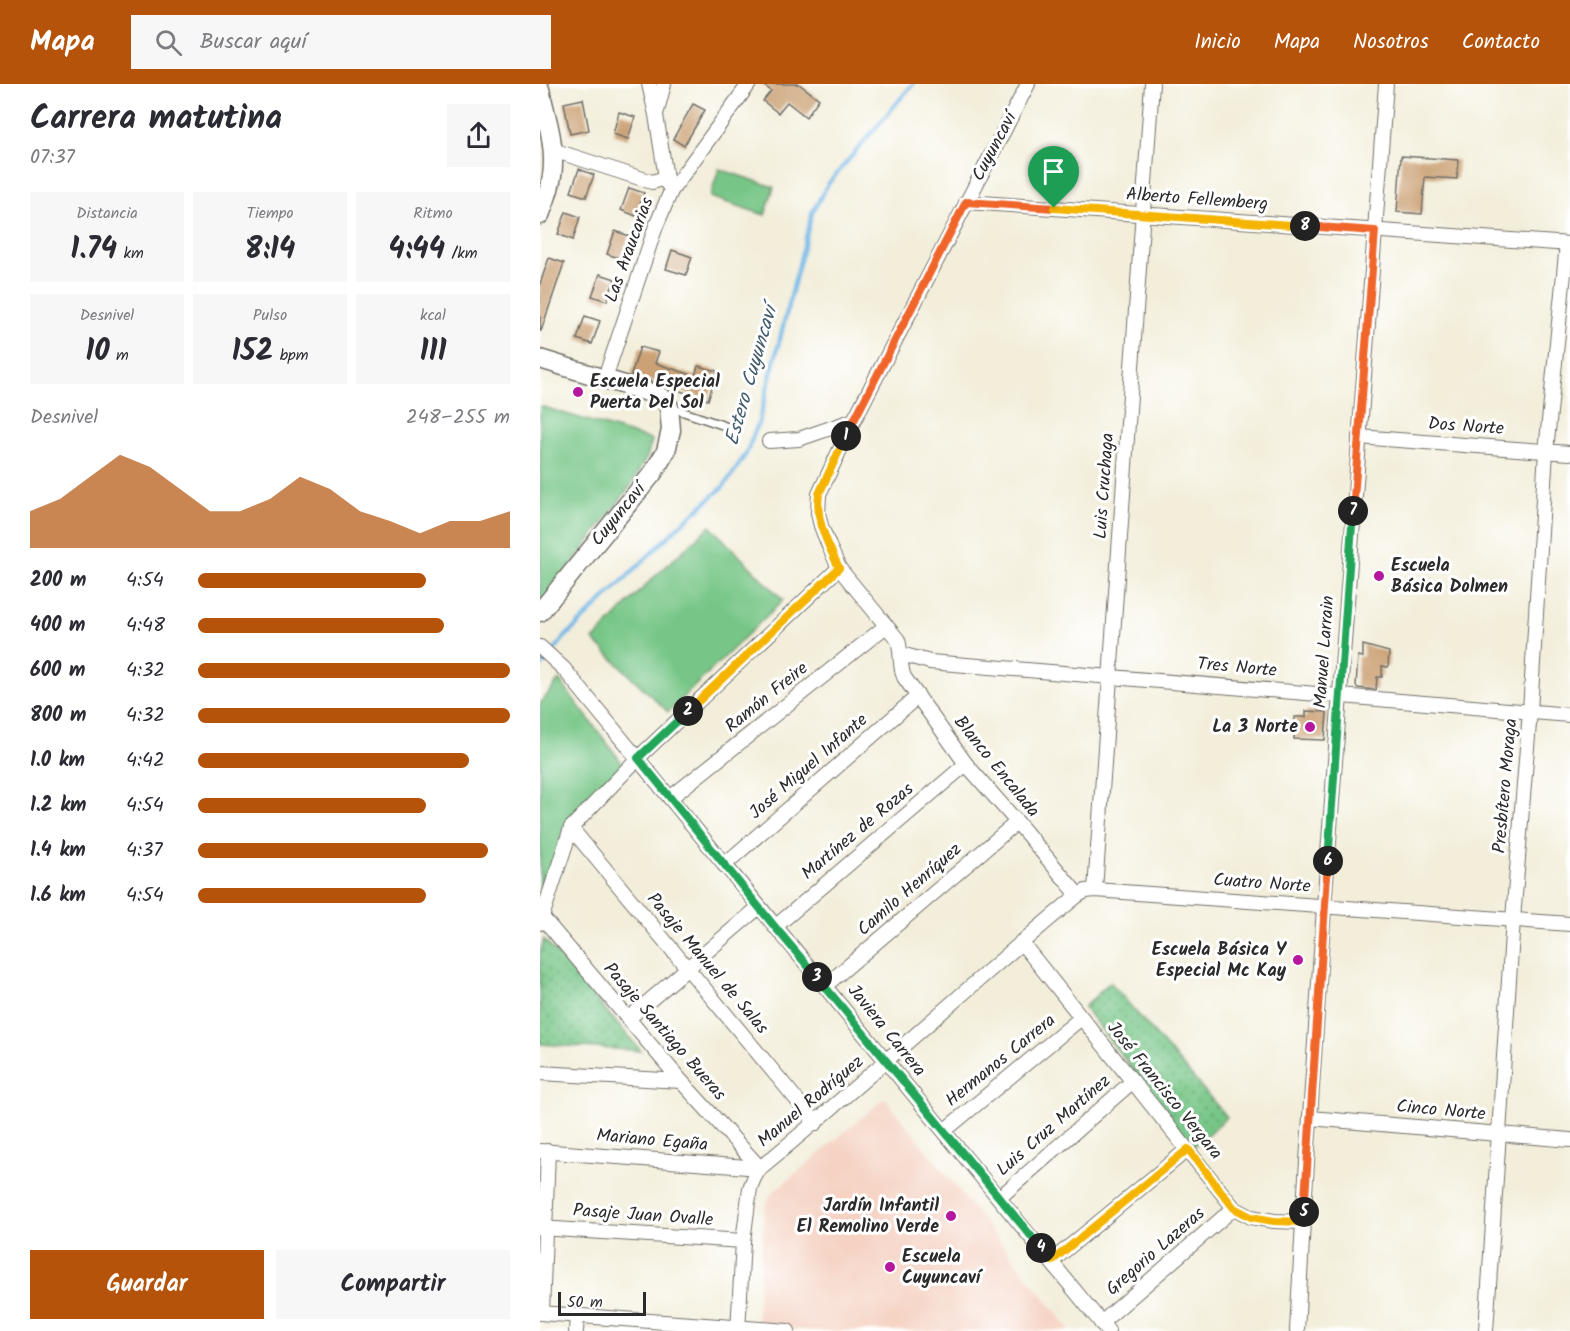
<!DOCTYPE html>
<html lang="es">
<head>
<meta charset="utf-8">
<style>
  :root { --surface:#fff; --page:#f7f7f7; --text:#2b2b33; --muted:#7c7c81; --accent:#b45309 }
  body { margin:0; font-family:Kalam,sans-serif; background:var(--page); color:var(--text); height:100vh; display:flex; flex-direction:column; font-size:22px; white-space:nowrap }
  * { box-sizing:border-box; margin:0 }
  p { font-size:20px; color:var(--muted) }
  .icon { flex:none; width:33px; height:33px; fill:none; stroke:currentColor; stroke-width:2; stroke-linecap:round; stroke-linejoin:round }
  .map { position:relative; flex:1; overflow:hidden }
  .panel { display:flex; flex-direction:column; background:var(--surface); width:540px }
  .panel>* { flex:none }
  .scale { position:absolute; left:18px; bottom:15px; width:88px; box-sizing:border-box; padding-left:6px; border:3px solid #2b2b2b; border-top:0; font-size:16px; line-height:21px; white-space:nowrap; color:#2b2b2b; -webkit-text-stroke:4px #fff; paint-order:stroke }
  .pin { position:absolute; display:grid; place-items:center; width:51px; height:51px; color:#fff; margin:-62px -26px; border-radius:50% 50% 50% 0; rotate:-45deg; box-shadow:0 0 6px #0007 }
  .pin .icon { rotate:45deg }
  .km { position:absolute; width:30px; height:30px; margin:-15px; border-radius:50%; background:#222; color:#fff; font-size:16px; line-height:30px; text-align:center }
  .round { display:grid; place-items:center; flex:none; width:63px; height:63px; border-radius:0px; background:var(--page) }
  .headline { display:flex; align-items:center; justify-content:space-between; height:102px; padding:0 30px }
  h1 { font-size:33px; font-weight:600; line-height:45px }
  .stats { display:grid; grid-template-columns:repeat(3,1fr); gap:9px; height:102px; padding:6px 30px }
  .stats div { display:grid; align-content:center; border-radius:0px; background:var(--page); text-align:center }
  .stats b { font-size:30px; font-weight:600 }
  .stats small { font-size:16px; font-weight:400 }
  .stats p { font-size:16px }
  .chart { height:168px; padding:12px 30px }
  .chart p { display:flex; justify-content:space-between }
  .chart svg { width:100%; height:108px; margin-top:6px; fill:var(--accent); opacity:.7 }
  .primary-button { display:flex; gap:12px; margin-top:auto; padding:12px 30px }
  .primary-button a { flex:1; height:69px; border-radius:0px; background:var(--accent); color:#fff; font-size:24px; font-weight:600; line-height:69px; text-align:center }
  .primary-button a+a { background:var(--page); color:var(--text) }
  ul { padding:0 30px; list-style:none; font-size:20px }
  li { display:grid; grid-template-columns:96px 72px 1fr; align-items:center; height:45px }
  li i { height:15px; border-radius:8px; background:var(--accent) }
  header { display:flex; align-items:center; gap:36px; box-sizing:border-box; height:84px; padding:0 30px; background:var(--accent); color:#fff }
  header strong { font-size:28px }
  nav { display:flex; gap:33px; margin-inline-start:auto; font-size:21px }
  .search { width:420px; height:54px; background:var(--page); display:flex; align-items:center; gap:15px; box-sizing:border-box; padding:0 21px; border-radius:0px; color:var(--muted); font-size:22px }
  main { display:flex; flex:1; min-height:0 }
  .map>svg:first-child { display:block }
</style>
</head>
<body>
<header>
<strong>Mapa</strong>
<div class="search"><svg class="icon" aria-label="search" viewBox="0 0 24 24"><circle cx="10" cy="10" r="6"/><path d="M15 15l6 6"/></svg>Buscar aquí</div>
<nav><a>Inicio</a><a>Mapa</a><a>Nosotros</a><a>Contacto</a></nav>
</header>
<main>
<section class="panel">
<div class="headline"><div><h1>Carrera matutina</h1><p>07:37</p></div><a class="round"><svg class="icon" aria-label="share" viewBox="0 0 24 24"><path d="M12 15V3M7 8l5-5 5 5M5 13v7h14v-7"/></svg></a></div>
<div class="stats">
<div><p>Distancia</p><b>1.74<small> km</small></b></div>
<div><p>Tiempo</p><b>8:14</b></div>
<div><p>Ritmo</p><b>4:44<small> /km</small></b></div>
</div>
<div class="stats">
<div><p>Desnivel</p><b>10<small> m</small></b></div>
<div><p>Pulso</p><b>152<small> bpm</small></b></div>
<div><p>kcal</p><b>111</b></div>
</div>
<div class="chart"><p><span>Desnivel</span>248–255 m</p>
<svg viewBox="0 0 160 44" preserveAspectRatio="none"><path d="M0 44V29L10 24L20 15L30 6L40 11L50 20L60 29L70 29L80 24L90 15L100 20L110 29L120 33L130 38L140 33L150 33L160 29V44z"/></svg>
</div>
<ul>
<li><b>200 m</b>4:54<i style="width:73%"></i></li>
<li><b>400 m</b>4:48<i style="width:79%"></i></li>
<li><b>600 m</b>4:32<i style="width:100%"></i></li>
<li><b>800 m</b>4:32<i style="width:100%"></i></li>
<li><b>1.0 km</b>4:42<i style="width:87%"></i></li>
<li><b>1.2 km</b>4:54<i style="width:73%"></i></li>
<li><b>1.4 km</b>4:37<i style="width:93%"></i></li>
<li><b>1.6 km</b>4:54<i style="width:73%"></i></li>
</ul>
<div class="primary-button"><a>Guardar</a><a>Compartir</a></div>
</section>
<div class="map">
<svg width="1030" height="1247" viewBox="0 0 1030 1247">
  <defs>
    <pattern id="park-dots" width="8" height="8" patternUnits="userSpaceOnUse" patternTransform="scale(1.5)"><rect width="8" height="8" fill="#77c687"/><path d="M2 2h.1M6 6h.1" fill="none" stroke="#62a16f" stroke-width="1.8" stroke-linecap="round"/></pattern>
  </defs>
  <rect width="100%" height="100%" fill="#fff"/>
  <filter id="ink" filterUnits="userSpaceOnUse"><feTurbulence type="fractalNoise" baseFrequency=".0167" numOctaves="2"/><feDisplacementMap in="SourceGraphic" scale="12" xChannelSelector="R" yChannelSelector="G"/><feConvolveMatrix kernelMatrix="1 2 1 2 8 2 1 2 1" color-interpolation-filters="sRGB"/></filter>
  <filter id="wash" filterUnits="userSpaceOnUse"><feTurbulence type="fractalNoise" baseFrequency=".008" numOctaves="4" result="noise"/><feDisplacementMap in="SourceGraphic" scale="24" xChannelSelector="R" yChannelSelector="G"/><feGaussianBlur stdDeviation="1.35" result="paint"/><feColorMatrix in="noise" values="0 0 0 0 0 0 0 0 0 0 0 0 0 0 0 0 0 1.4 0 .05"/><feComposite in="paint" operator="in"/></filter>
  <g filter="url(#wash)">
    <rect width="100%" height="100%" fill="#f3eeda"/>
    <!-- built -->
    <path fill="#f5d2c2" d="M345 1014 530 1246V1247H278L216 1243 225 1123 231 1110Z"/>
    <!-- park -->
    <g fill="url(#park-dots)" stroke="#517859" stroke-width="1.5">
      <path d="M4 855 101 967 0 960V868Z"/>
      <path d="M570 898 687 1033 653 1063 544 923Z"/>
    </g>
    <!-- garden -->
    <g fill="#77c687" stroke="#517859" stroke-width="1.5">
      <path d="M179 85 234 103 225 131 170 113Z"/>
      <path d="M0 322 112 356 107 373 91 401 0 523Z"/>
      <path d="M170 442 243 516 128 628 53 556 110 497Z"/>
      <path d="M19 596 83 680 35 727 22 751 0 819V620Z"/>
    </g>
    <g fill="none" stroke-linecap="round" stroke-linejoin="round">
      <!-- stream -->
      <g stroke="#6eb6e6" stroke-width="4">
        <path d="M12 569 24 554 138 443 184 402 206 370 219 337 272 129 288 100 373 0"/>
        <path d="M0 584 7 575"/>
      </g>
    </g>
    <g id="blocks">
      <!-- building -->
      <g fill="#cba174">
        <path d="M222 0H259L279 15 266 33 247 18 238 29 223 17 231 7Z"/>
        <path d="M43 15 49 46 30 50 24 19Z"/>
        <path d="M153 20 165 26 144 62 133 55Z"/>
        <path d="M79 28 95 33 88 55 73 50Z"/>
        <path d="M861 72 918 76 917 95 885 93 882 130 857 128Z"/>
        <path d="M39 85 54 91 46 113 31 108Z"/>
        <path d="M89 104 104 109 96 132 81 126Z"/>
        <path d="M26 128 40 133 33 156 18 150Z"/>
        <path d="M75 147 89 152 82 175 67 170Z"/>
        <path d="M132 166 152 173 146 191 126 185Z"/>
        <path d="M9 174 24 179 1 247H0V200Z"/>
        <path d="M60 190 75 195 67 217 52 212Z"/>
        <path d="M45 232 60 237 52 260 37 255Z"/>
        <path d="M100 263 119 268 115 279 155 292 158 282 177 287 168 316 91 291Z"/>
        <path d="M823 561 849 568 848 583 842 582V593H837L836 606 818 604 816 602 818 572 823 573Z"/>
        <path d="M766 627 787 628 785 656 754 655 755 633H766Z"/>
      </g>
    </g>
  </g>
  <g filter="url(#ink)">
    <use href="#blocks" fill-opacity="0" stroke="#716f68" stroke-width="1.5"/>
    <g fill="none" stroke-linecap="round" stroke-linejoin="round">
      <defs>
        <path id="service" d="M132 324 191 344"/>
        <g id="minor">
          <path d="M109 0 116 31 126 94 128 101"/>
          <path d="M488 0 314 336 279 410 278 429 281 442 289 462 299 484 358 556C362 569 359 581 364 593L426 680 477 738 538 811"/>
          <path d="M117 27 124 0"/>
          <path d="M13 66 112 98 126 94"/>
          <path d="M426 118 1030 160"/>
          <path d="M65 294 116 142 131 107 209 0"/>
          <path d="M819 353 1030 369"/>
          <path d="M229 357 259 355 314 336"/>
          <path d="M0 563 24 585 568 1247"/>
          <path d="M361 570 390 578 1030 631"/>
          <path d="M130 714 346 542"/>
          <path d="M31 744 276 1039"/>
          <path d="M184 781 378 612"/>
          <path d="M555 806 612 0"/>
          <path d="M2 833 141 997 220 1084"/>
          <path d="M0 839 31 744 98 674 299 484"/>
          <path d="M235 843 426 680"/>
          <path d="M481 858 694 1124 711 1133 734 1137 763 1138"/>
          <path d="M285 902 477 738"/>
          <path d="M88 935 219 823"/>
          <path d="M0 989 141 997"/>
          <path d="M770 1034 1030 1056"/>
          <path d="M404 1047 541 934"/>
          <path d="M0 1067 220 1084"/>
          <path d="M459 1114 593 997"/>
          <path d="M0 1144 203 1157"/>
          <path d="M512 1177 648 1065"/>
          <path d="M0 1229 248 1247"/>
          <path d="M2 1229 8 1067"/>
          <path d="M561 1239 694 1124"/>
          <path d="M36 1247 37 1232"/>
          <path d="M198 1247 203 1157 210 1104 214 1094 220 1084C328 996 430 900 538 811L546 807 555 806 1030 840"/>
          <path d="M757 1247 763 1138 784 823 846 0"/>
          <path d="M946 1247 973 835 990 627 1006 367 1027 160"/>
        </g>
        <g id="tertiary">
          <path d="M0 5C5 29 14 55 13 80 13 97 6 115 0 131"/>
          <path d="M0 275 117 311 125 316 129 323 131 346 126 367 113 389 0 528"/>
        </g>
      </defs>
      <!-- service casing -->
      <use href="#service" stroke="#716f68" stroke-width="10"/>
      <!-- minor casing -->
      <use href="#minor" stroke="#716f68" stroke-width="16"/>
      <!-- tertiary casing -->
      <use href="#tertiary" stroke="#716f68" stroke-width="21"/>
      <!-- service -->
      <use href="#service" stroke="#fff" stroke-width="7"/>
      <!-- minor -->
      <use href="#minor" stroke="#fff" stroke-width="14"/>
      <!-- tertiary -->
      <use href="#tertiary" stroke="#fff" stroke-width="18"/>
    </g>
  </g>
  <g fill="none" stroke-linecap="round" stroke-linejoin="round" filter="url(#ink)">
    <defs>
      <path id="split-1" d="M306 352 426 118 514 124"/>
      <path id="split-2" d="M148 627 299 484C288 460 275 437 279 410L306 352"/>
      <path id="split-3" d="M148 627 98 674 235 843 277 893"/>
      <path id="split-4" d="M277 893 501 1164"/>
      <path id="split-5" d="M501 1164 512 1177 648 1065 694 1124 711 1133 734 1137 763 1138 764 1128"/>
      <path id="split-6" d="M764 1128 788 777"/>
      <path id="split-7" d="M788 777 813 427"/>
      <path id="split-8" d="M765 142 835 147 813 427"/>
      <path id="split-9" d="M514 124 765 142"/>
    </defs>
    <!-- split-1 casing -->
    <use href="#split-1" stroke="#fff" stroke-width="12"/>
    <!-- split-2 casing -->
    <use href="#split-2" stroke="#fff" stroke-width="12"/>
    <!-- split-3 casing -->
    <use href="#split-3" stroke="#fff" stroke-width="12"/>
    <!-- split-4 casing -->
    <use href="#split-4" stroke="#fff" stroke-width="12"/>
    <!-- split-5 casing -->
    <use href="#split-5" stroke="#fff" stroke-width="12"/>
    <!-- split-6 casing -->
    <use href="#split-6" stroke="#fff" stroke-width="12"/>
    <!-- split-7 casing -->
    <use href="#split-7" stroke="#fff" stroke-width="12"/>
    <!-- split-8 casing -->
    <use href="#split-8" stroke="#fff" stroke-width="12"/>
    <!-- split-9 casing -->
    <use href="#split-9" stroke="#fff" stroke-width="12"/>
    <!-- split-1 -->
    <use href="#split-1" stroke="#f0652b" stroke-width="8"/>
    <!-- split-2 -->
    <use href="#split-2" stroke="#f5b400" stroke-width="8"/>
    <!-- split-3 -->
    <use href="#split-3" stroke="#22a559" stroke-width="8"/>
    <!-- split-4 -->
    <use href="#split-4" stroke="#22a559" stroke-width="8"/>
    <!-- split-5 -->
    <use href="#split-5" stroke="#f5b400" stroke-width="8"/>
    <!-- split-6 -->
    <use href="#split-6" stroke="#f0652b" stroke-width="8"/>
    <!-- split-7 -->
    <use href="#split-7" stroke="#22a559" stroke-width="8"/>
    <!-- split-8 -->
    <use href="#split-8" stroke="#f0652b" stroke-width="8"/>
    <!-- split-9 -->
    <use href="#split-9" stroke="#f5b400" stroke-width="8"/>
  </g>
  <!-- markers -->
  <g fill="#b5179e" stroke="#fff" stroke-width="2">
    <circle cx="38" cy="308" r="6"/>
    <circle cx="839" cy="492" r="6"/>
    <circle cx="770" cy="643" r="6"/>
    <circle cx="758" cy="876" r="6"/>
    <circle cx="411" cy="1132" r="6"/>
    <circle cx="350" cy="1183" r="6"/>
  </g>
  <g text-anchor="middle" dominant-baseline="central" stroke-width="6" stroke-linejoin="round" paint-order="stroke">
    <!-- street labels -->
    <g font-size="18" fill="#2b2b2b" stroke="#fff">
      <text transform="translate(455 63) rotate(-62)">Cuyuncaví</text>
      <text transform="translate(657 116) rotate(4)">Alberto Fellemberg</text>
      <text transform="translate(90 166) rotate(-70)">Las Araucarias</text>
      <text transform="translate(926 343) rotate(4)">Dos Norte</text>
      <text transform="translate(565 402) rotate(-86)">Luis Cruchaga</text>
      <text transform="translate(79 431) rotate(-51)">Cuyuncaví</text>
      <text transform="translate(785 568) rotate(-86)">Manuel Larrain</text>
      <text transform="translate(697 584) rotate(5)">Tres Norte</text>
      <text transform="translate(227 614) rotate(-39)">Ramón Freire</text>
      <text transform="translate(269 683) rotate(-41)">José Miguel Infante</text>
      <text transform="translate(456 683) rotate(51)">Blanco Encalada</text>
      <text transform="translate(966 702) rotate(-85)">Presbítero Moraga</text>
      <text transform="translate(318 748) rotate(-40)">Martínez de Rozas</text>
      <text transform="translate(722 800) rotate(4)">Cuatro Norte</text>
      <text transform="translate(370 806) rotate(-41)">Camilo Henríquez</text>
      <text transform="translate(167 880) rotate(50)">Pasaje Manuel de Salas</text>
      <text transform="translate(346 947) rotate(51)">Javiera Carrera</text>
      <text transform="translate(124 948) rotate(49)">Pasaje Santiago Bueras</text>
      <text transform="translate(461 977) rotate(-39)">Hermanos Carrera</text>
      <text transform="translate(624 1007) rotate(51)">José Francisco Vergara</text>
      <text transform="translate(271 1018) rotate(-40)">Manuel Rodríguez</text>
      <text transform="translate(901 1027) rotate(5)">Cinco Norte</text>
      <text transform="translate(514 1042) rotate(-41)">Luis Cruz Martínez</text>
      <text transform="translate(112 1057) rotate(5)">Mariano Egaña</text>
      <text transform="translate(103 1132) rotate(4)">Pasaje Juan Ovalle</text>
      <text transform="translate(616 1168) rotate(-41)">Gregorio Lazeras</text>
    </g>
    <!-- poi labels -->
    <g font-size="18" font-weight="bold" fill="#2b2b2b" stroke="#fff" text-anchor="start">
      <text x="50" y="298">Escuela Especial<tspan x="50" dy="21">Puerta Del Sol</tspan></text>
      <text x="851" y="482">Escuela<tspan x="851" dy="21">Básica Dolmen</tspan></text>
      <text x="758" y="643" text-anchor="end">La 3 Norte</text>
      <text x="746" y="866" text-anchor="end">Escuela Básica Y<tspan x="746" dy="21">Especial Mc Kay</tspan></text>
      <text x="399" y="1122" text-anchor="end">Jardín Infantil<tspan x="399" dy="21">El Remolino Verde</tspan></text>
      <text x="362" y="1173">Escuela<tspan x="362" dy="21">Cuyuncaví</tspan></text>
    </g>
    <!-- water labels -->
    <g font-size="20" font-style="italic" fill="#425c6c" stroke="#fff">
      <text transform="translate(212 292) rotate(-74)">Estero Cuyuncaví</text>
    </g>
  </g>
</svg>
<div class="scale">50 m</div>
<div class="pin" style="left:514px;top:124px;background:#1e9e55"><svg class="icon" aria-label="arrive" viewBox="0 0 24 24"><path d="M6 21V4h12l-3 4 3 4H6"/></svg></div>
<b class="km" style="left:306px;top:352px">1</b>
<b class="km" style="left:148px;top:627px">2</b>
<b class="km" style="left:277px;top:893px">3</b>
<b class="km" style="left:501px;top:1164px">4</b>
<b class="km" style="left:764px;top:1128px">5</b>
<b class="km" style="left:788px;top:777px">6</b>
<b class="km" style="left:813px;top:427px">7</b>
<b class="km" style="left:765px;top:142px">8</b>
</div>
</main>
</body>
</html>
